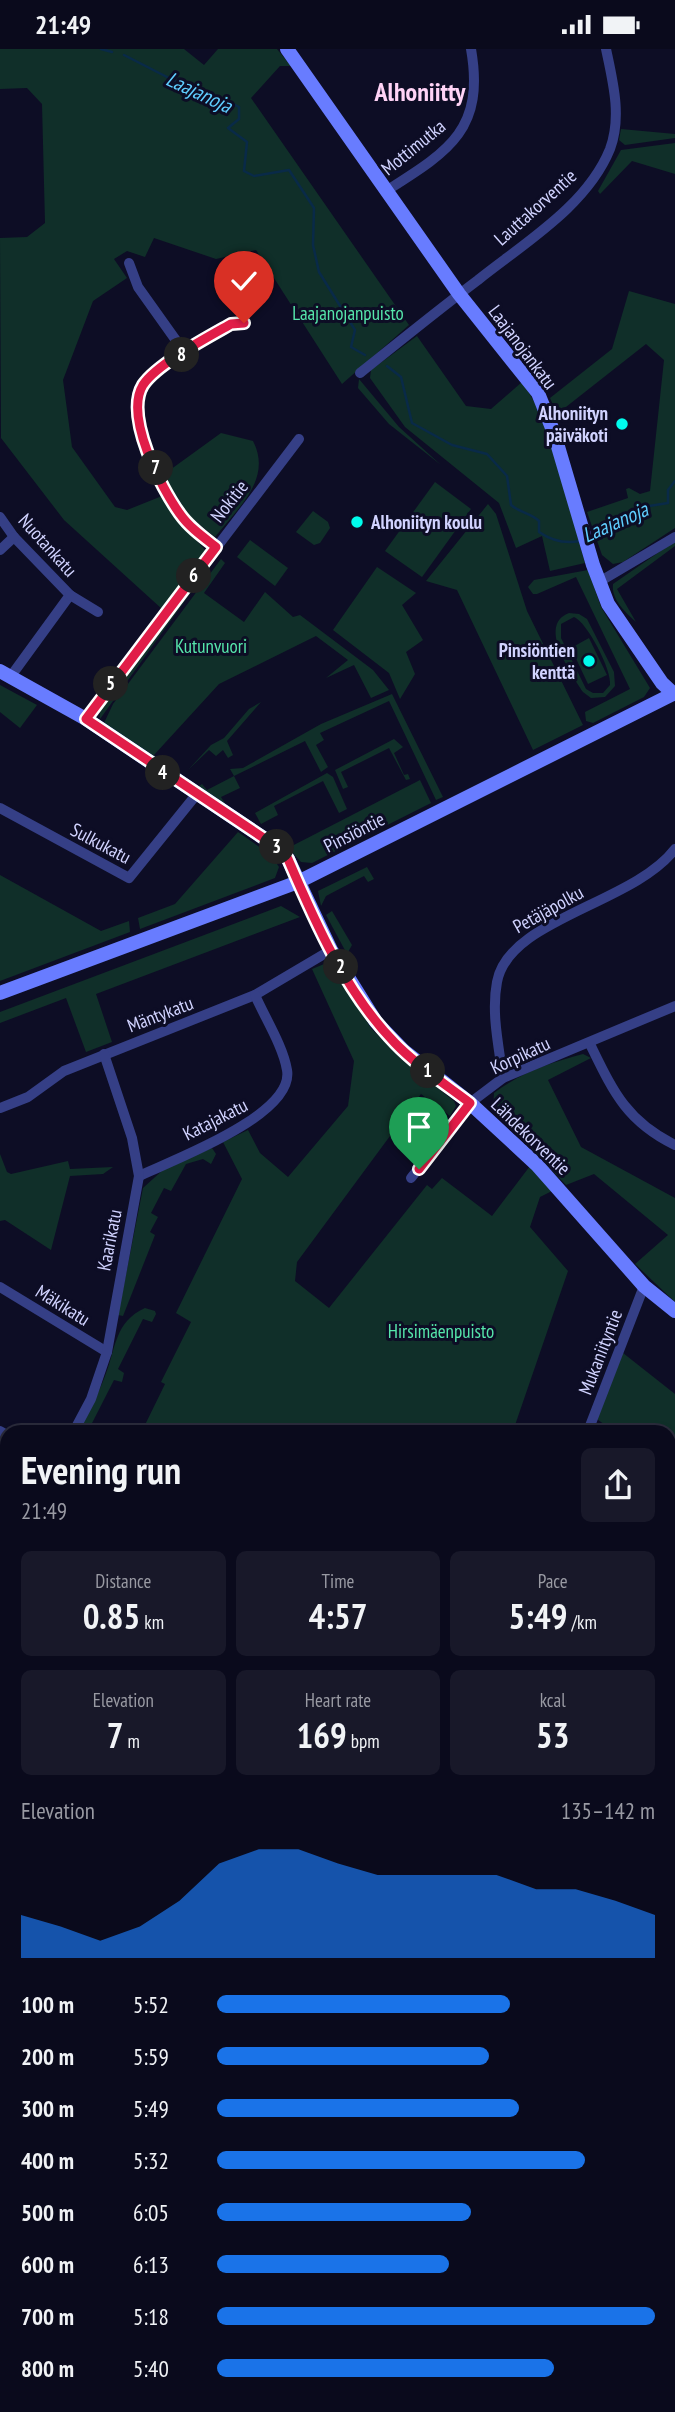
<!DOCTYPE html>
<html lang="en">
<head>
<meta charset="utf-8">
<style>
  :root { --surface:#0a0a1c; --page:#181829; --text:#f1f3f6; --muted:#999aa3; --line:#2a2b3b; --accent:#1a73e8 }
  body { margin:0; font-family:"PT Sans Narrow",sans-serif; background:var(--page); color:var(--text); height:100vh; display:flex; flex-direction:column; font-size:26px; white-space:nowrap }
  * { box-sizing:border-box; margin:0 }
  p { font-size:23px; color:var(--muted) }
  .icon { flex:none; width:38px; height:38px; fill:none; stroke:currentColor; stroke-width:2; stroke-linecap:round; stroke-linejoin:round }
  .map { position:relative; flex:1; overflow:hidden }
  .sheet { position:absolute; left:0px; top:1376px; width:676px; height:989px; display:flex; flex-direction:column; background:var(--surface); border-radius:21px 21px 0 0; box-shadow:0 4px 10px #0003,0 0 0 2px var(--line) }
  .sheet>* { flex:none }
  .pin { position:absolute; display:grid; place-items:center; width:60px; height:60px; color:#fff; margin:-72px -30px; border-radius:50% 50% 50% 0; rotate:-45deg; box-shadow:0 0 7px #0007 }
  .pin .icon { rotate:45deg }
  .km { position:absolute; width:35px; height:35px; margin:-18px; border-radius:50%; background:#222; color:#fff; font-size:19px; line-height:35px; text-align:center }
  .round { display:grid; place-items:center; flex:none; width:74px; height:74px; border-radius:10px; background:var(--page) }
  .overview { display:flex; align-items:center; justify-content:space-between; height:119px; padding:0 21px }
  h1 { font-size:38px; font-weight:600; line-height:52px }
  .stats { display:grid; grid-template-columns:repeat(3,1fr); gap:10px; height:119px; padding:7px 21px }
  .stats div { display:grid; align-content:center; border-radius:10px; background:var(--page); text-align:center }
  .stats b { font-size:35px; font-weight:600 }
  .stats small { font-size:19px; font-weight:400 }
  .stats p { font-size:19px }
  .chart { height:196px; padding:14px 21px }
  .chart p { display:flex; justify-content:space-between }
  .chart svg { width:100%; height:126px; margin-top:7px; fill:var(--accent); opacity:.7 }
  ul { padding:0 21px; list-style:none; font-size:23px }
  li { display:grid; grid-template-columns:112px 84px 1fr; align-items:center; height:52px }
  li i { height:18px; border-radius:9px; background:var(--accent) }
  .status { display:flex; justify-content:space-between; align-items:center; height:49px; padding:0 35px; background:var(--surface); direction:ltr }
  .status svg { height:19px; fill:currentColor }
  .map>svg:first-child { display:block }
</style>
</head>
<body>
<div class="status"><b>21:49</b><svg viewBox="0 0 49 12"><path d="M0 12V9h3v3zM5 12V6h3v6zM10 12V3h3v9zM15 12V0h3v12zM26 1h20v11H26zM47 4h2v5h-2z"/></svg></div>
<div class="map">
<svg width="675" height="2363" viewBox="0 0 675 2363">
  <rect width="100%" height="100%" fill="#0d0d25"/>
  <!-- green -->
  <g fill="#102f29" fill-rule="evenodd">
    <path d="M0 0H184L204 16 218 0H277L291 17H280L251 49 409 276 342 335 256 201 216 210 154 189 145 208 127 202 114 210 127 229 93 252 63 331 72 398 115 458 127 461 162 447 179 472 206 502 162 560 64 471 1 389 0 189 27 188 45 174 42 55 27 39 0 40Z"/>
    <path d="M621 80 675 85V89L625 96 619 91Z"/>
    <path d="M675 94V125L632 112 600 145 598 142 621 101Z"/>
    <path d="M629 242 675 255V479L623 513 613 515 602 506 587 463 628 449 626 440 629 439 640 445 650 442 664 311 646 295 557 365 550 349 612 300Z"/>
    <path d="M417 287 466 357 491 360 522 333C552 373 570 464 585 514L550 522 542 487 516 499 499 454 405 378 370 329 371 321Z"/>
    <path d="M359 330 399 378 441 416 389 375 358 339Z"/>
    <path d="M221 384 253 392C273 430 237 460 215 488L190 468 163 426Z"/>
    <path d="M435 433 471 460 422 528 385 502Z"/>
    <path d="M488 455 496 465 527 562 583 676 533 701 457 541 426 532Z"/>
    <path d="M313 462 328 473 330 479 320 494 314 496 296 483Z"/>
    <path d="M250 491 288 519 275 537 237 508Z"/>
    <path d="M675 492V497L617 540 636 573C625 563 611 550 613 535Z"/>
    <path d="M212 510H215L100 670V659Z"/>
    <path d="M221 510 225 514 204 544 244 573 265 543 293 568 300 566 373 621 389 641 371 649 354 616 326 629 348 611 316 587 219 635 154 706 180 725 104 674 113 655Z"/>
    <path d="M377 518 416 544 402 556 423 591 406 603 415 625 400 650 389 624 333 581Z"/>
    <path d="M588 521 601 558 650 639 644 648 593 674 586 672 585 663 630 640 576 528 537 545H533L528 538 534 531Z"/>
    <path d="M569 564 579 565 587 570 614 623 615 637 605 648 591 649 583 643C571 624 537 576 569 564ZM574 568C587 573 612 621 610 636L603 644H593L586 640 561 589V575Z"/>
    <path d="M589 589 607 626 588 635 571 599Z"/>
    <path d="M0 636 37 656 20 679 0 663Z"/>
    <path d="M392 645 443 748 436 751 389 652 320 684 324 691 316 696 328 718 321 723 305 692 234 727 240 739 221 748 226 756 195 740 202 735 207 741 234 727 230 720 243 719 321 675Z"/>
    <path d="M261 653 227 692 233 706 228 709 223 701 216 707 209 701 188 721 211 696 224 689 249 660Z"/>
    <path d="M394 690 403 698 394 704 404 726 408 725 410 730 406 731 389 699 341 723 348 738 343 740 335 721Z"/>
    <path d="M327 724 333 728 347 760 339 764 323 732 274 757 278 766 261 775 255 764Z"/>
    <path d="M420 731 431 754 312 814 301 813 288 799Z"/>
    <path d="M238 783 271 806 279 818 275 829 140 880 138 869 175 855Z"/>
    <path d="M367 818 374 830 368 833 364 827 326 847 321 857 318 842Z"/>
    <path d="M0 826 101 882 129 872 130 883 0 932Z"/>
    <path d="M281 857 300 868 96 945 112 993 86 1003 66 949 0 974V963Z"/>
    <path d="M332 862 352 896 347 905 326 866Z"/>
    <path d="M329 913 334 917 371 979 401 1010 454 1052 456 1057 450 1067 421 1045 297 1213 295 1232 329 1259 427 1136 432 1140 442 1129 492 1167 530 1117 552 1142 540 1148 530 1178 568 1222 513 1382H142L165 1335 161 1333 191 1273 176 1264 242 1130 223 1093 248 1081 260 1104 288 1128 348 1057 354 1012 312 920Z"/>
    <path d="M583 1005 591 1009 548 1031 581 1098 675 1149V1253L635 1215 668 1186 594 1125 566 1136 493 1060 494 1044C522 1023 550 1014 583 1005Z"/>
    <path d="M212 1099 216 1105 211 1115 203 1110 186 1115 171 1142 164 1139 151 1164 158 1168 150 1183 155 1186 123 1267 118 1266 143 1139 164 1120Z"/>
    <path d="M0 1105 7 1123 11 1125 68 1112 70 1120 113 1118 103 1125 70 1127 51 1201 5 1171 0 1172Z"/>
    <path d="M145 1259 155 1262 156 1265 152 1273 143 1270 118 1320 124 1324 122 1333 114 1331 88 1382H79C88 1364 98 1346 105 1327 116 1300 114 1273 145 1259Z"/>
    <path d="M623 1304 675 1345V1453L669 1461 675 1469V1489L669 1492 668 1382H613L597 1370Z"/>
    <path d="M7 1493V1548L0 1542V1502Z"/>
    <path d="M0 1753 7 1759V1804L0 1799Z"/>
    <path d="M668 1830 675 1845V1952L669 1958Z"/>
    <path d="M7 1936V2223L0 2224V1939Z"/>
    <path d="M675 2040V2158L669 2163V2041Z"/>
    <path d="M7 2240V2357H477L467 2363H0V2241Z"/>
  </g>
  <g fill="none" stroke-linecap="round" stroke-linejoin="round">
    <!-- stream -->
    <g stroke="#092a48" stroke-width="2.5">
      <path d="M101 0 112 3"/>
      <path d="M124 6 208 49 227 52 239 58V70L228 79 247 93 244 122 254 127 289 121 314 159 313 196 319 223 355 281 351 298 365 306"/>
      <path d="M387 317 401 328 412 374 452 396 487 405 507 427 511 456C520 464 531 464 539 472V483C552 492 565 495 580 492"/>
      <path d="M589 488 624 474 643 458 668 454V441L675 432"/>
      <path d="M668 2115 675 2114"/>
      <path d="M381 2363 383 2357"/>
    </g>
    <!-- street -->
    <g stroke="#353f86" stroke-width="10">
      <path d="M386 142C449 102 485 81 471 0"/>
      <path d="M129 214 138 238 185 304"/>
      <path d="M360 324C399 293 438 261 478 231 524 194 587 157 610 100 622 68 613 33 606 0"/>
      <path d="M0 468 14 488 70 546 11 627"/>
      <path d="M216 498C203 488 189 478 180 465 161 439 124 367 143 336 157 315 208 288 231 275L244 274"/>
      <path d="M0 501 14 488"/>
      <path d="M599 533 675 488"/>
      <path d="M70 546 98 563"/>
      <path d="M86 670 299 390"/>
      <path d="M0 759 129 829 196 746"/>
      <path d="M590 995C613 1042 626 1072 675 1096"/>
      <path d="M503 1029C499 998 491 964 497 933 508 870 633 855 675 800"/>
      <path d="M0 1059 28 1048 64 1022 255 946 331 901"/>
      <path d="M139 1127C171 1112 295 1066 287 1021 283 997 265 969 255 946"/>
      <path d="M411 1129 470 1054 503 1029 675 957"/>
      <path d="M0 1238 107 1303"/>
      <path d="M0 1382 7 1386"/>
      <path d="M74 1382 91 1350 107 1303 139 1127 132 1089 104 1005"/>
      <path d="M588 1382 644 1237"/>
      <path d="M0 1493 7 1483"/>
      <path d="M668 1559 675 1557"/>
      <path d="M0 1622 7 1628"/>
      <path d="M0 1729 7 1720"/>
      <path d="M671 2173 675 2178"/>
      <path d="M0 2236 7 2235"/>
      <path d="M668 2319 675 2314"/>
      <path d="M598 2363 610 2357"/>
    </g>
    <!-- secondary -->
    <g stroke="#687cff" stroke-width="14">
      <path d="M287 0 459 245 538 344 554 384 593 516 608 555 662 634 674 645"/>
      <path d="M0 622 86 670 277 798 288 810 331 901 376 973 404 1002 470 1054 537 1116 644 1237 675 1262"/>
      <path d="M0 944 298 833 675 644"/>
      <path d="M0 1929 7 1926"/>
      <path d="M668 2288 675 2296"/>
    </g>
  </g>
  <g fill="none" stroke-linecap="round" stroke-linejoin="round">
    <defs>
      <path id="route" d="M244 274 231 275C208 288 157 315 143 336 124 367 161 439 180 465 189 478 203 488 216 498L86 670 277 798 288 810C315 873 346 944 395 994 417 1017 445 1035 470 1054L419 1120"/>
    </defs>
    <!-- route casing -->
    <use href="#route" stroke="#fff" stroke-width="14"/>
    <!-- route -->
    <use href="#route" stroke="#e11d48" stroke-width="9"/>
  </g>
  <!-- markers -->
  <g fill="#00fced" stroke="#0d0d25" stroke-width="2.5">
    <circle cx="622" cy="375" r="7"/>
    <circle cx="357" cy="473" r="7"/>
    <circle cx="589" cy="612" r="7"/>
  </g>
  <g text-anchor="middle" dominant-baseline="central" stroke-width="6" stroke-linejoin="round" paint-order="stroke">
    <!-- street labels -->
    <g font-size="19" fill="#d1d3ff" stroke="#0d0d25">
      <text transform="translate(413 98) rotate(-39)">Mottimutka</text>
      <text transform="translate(535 158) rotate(-42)">Lauttakorventie</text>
      <text transform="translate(523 298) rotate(53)">Laajanojankatu</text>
      <text transform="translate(229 452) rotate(-52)">Nokitie</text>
      <text transform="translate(48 496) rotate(48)">Nuotankatu</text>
      <text transform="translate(354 783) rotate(-27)">Pinsiöntie</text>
      <text transform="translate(101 794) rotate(28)">Sulkukatu</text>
      <text transform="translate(548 860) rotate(-29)">Petäjäpolku</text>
      <text transform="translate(160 965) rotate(-21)">Mäntykatu</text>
      <text transform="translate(520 1006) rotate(-25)">Korpikatu</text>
      <text transform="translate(215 1070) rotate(-27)">Katajakatu</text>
      <text transform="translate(531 1087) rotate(44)">Lähdekorventie</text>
      <text transform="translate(109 1191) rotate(-79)">Kaarikatu</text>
      <text transform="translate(63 1256) rotate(32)">Mäkikatu</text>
      <text transform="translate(600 1303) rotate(-69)">Mukaniityntie</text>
    </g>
    <!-- park labels -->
    <g font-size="19" fill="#56e6ab" stroke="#0d0d25">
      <text x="348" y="264">Laajanojanpuisto</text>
      <text x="211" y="597">Kutunvuori</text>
      <text x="441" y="1282">Hirsimäenpuisto</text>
    </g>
    <!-- poi labels -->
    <g font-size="19" font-weight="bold" fill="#d1d3ff" stroke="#0d0d25" text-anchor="end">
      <text x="608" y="364">Alhoniityn<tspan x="608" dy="22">päiväkoti</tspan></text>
      <text x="371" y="473" text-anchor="start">Alhoniityn koulu</text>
      <text x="575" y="601">Pinsiöntien<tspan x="575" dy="22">kenttä</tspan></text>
    </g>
    <!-- water labels -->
    <g font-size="21" font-style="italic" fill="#5fceff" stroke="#0d0d25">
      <text transform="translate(199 43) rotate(25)">Laajanoja</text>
      <text transform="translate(615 473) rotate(-24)">Laajanoja</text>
    </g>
    <!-- district labels -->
    <g font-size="26" font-weight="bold" fill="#ffd3f6" stroke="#0d0d25">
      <text x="420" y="42">Alhoniitty</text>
    </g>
  </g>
</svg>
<div class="pin" style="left:419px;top:1120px;background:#1e9e55"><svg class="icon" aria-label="arrive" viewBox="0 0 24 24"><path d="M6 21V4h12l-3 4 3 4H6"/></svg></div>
<div class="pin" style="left:244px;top:274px;background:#d93025"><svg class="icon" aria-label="check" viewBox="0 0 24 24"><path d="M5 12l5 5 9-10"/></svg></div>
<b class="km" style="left:428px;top:1022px">1</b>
<b class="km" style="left:341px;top:918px">2</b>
<b class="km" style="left:277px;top:798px">3</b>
<b class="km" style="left:163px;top:724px">4</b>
<b class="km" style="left:111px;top:635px">5</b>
<b class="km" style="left:194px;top:527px">6</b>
<b class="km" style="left:156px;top:419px">7</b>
<b class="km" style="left:182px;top:306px">8</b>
<section class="sheet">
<div class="overview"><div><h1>Evening run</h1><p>21:49</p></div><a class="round"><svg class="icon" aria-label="share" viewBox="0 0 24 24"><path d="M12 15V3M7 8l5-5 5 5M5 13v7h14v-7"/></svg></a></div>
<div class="stats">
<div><p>Distance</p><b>0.85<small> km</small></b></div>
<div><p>Time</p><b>4:57</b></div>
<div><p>Pace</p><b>5:49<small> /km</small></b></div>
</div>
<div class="stats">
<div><p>Elevation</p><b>7<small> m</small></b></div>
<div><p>Heart rate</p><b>169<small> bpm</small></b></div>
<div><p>kcal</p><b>53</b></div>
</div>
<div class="chart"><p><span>Elevation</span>135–142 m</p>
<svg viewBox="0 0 160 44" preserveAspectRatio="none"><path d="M0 44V29L10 33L20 38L30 33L40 24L50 11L60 6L70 6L80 11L90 15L100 15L110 15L120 15L130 20L140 20L150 24L160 29V44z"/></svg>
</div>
<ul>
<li><b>100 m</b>5:52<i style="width:67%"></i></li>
<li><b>200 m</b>5:59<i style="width:62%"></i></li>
<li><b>300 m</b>5:49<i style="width:69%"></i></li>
<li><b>400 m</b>5:32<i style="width:84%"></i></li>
<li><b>500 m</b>6:05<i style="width:58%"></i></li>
<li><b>600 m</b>6:13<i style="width:53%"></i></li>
<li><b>700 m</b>5:18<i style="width:100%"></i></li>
<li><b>800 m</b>5:40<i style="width:77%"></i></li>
</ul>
</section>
</div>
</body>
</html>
